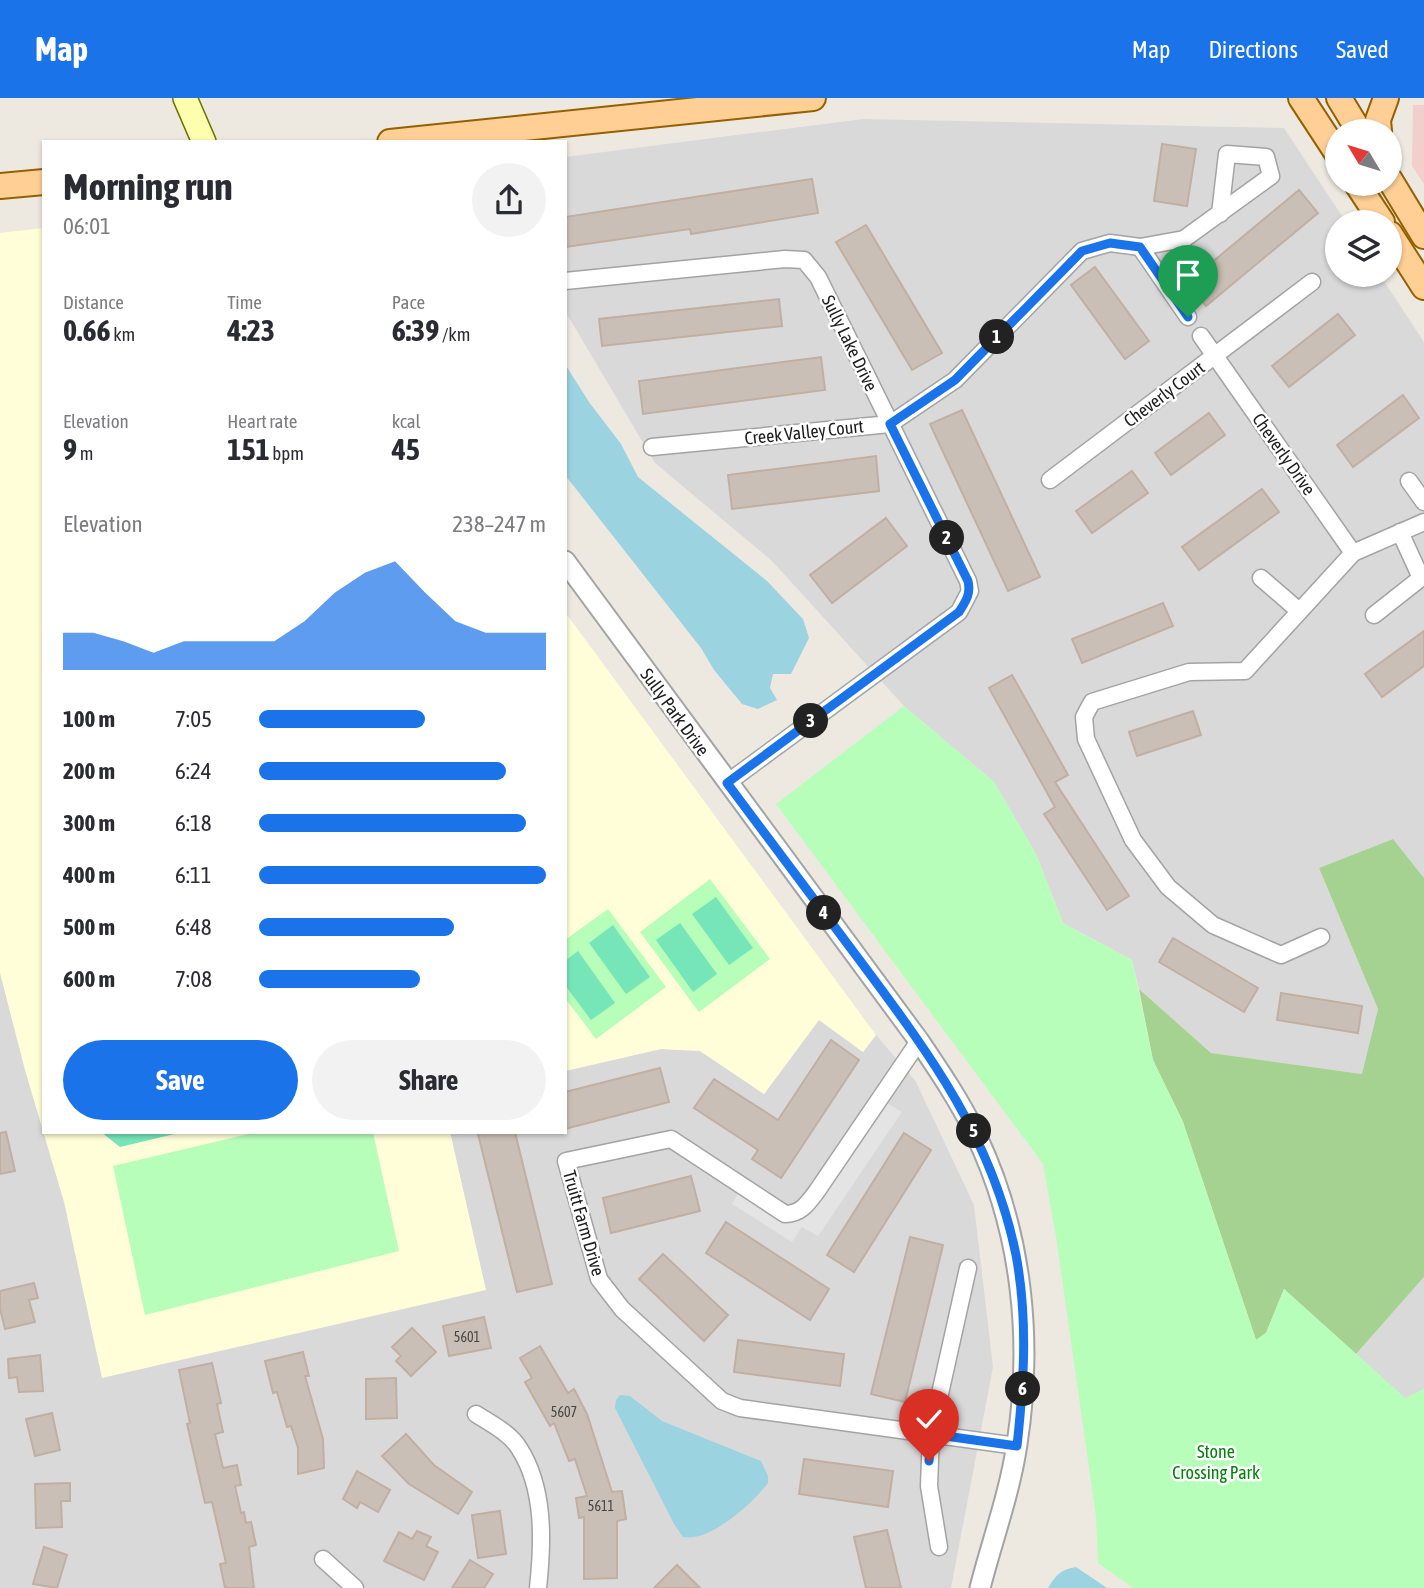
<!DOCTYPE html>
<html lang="en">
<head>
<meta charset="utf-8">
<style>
  :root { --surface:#fff; --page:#f2f2f3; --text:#2b2b33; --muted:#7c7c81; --accent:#1a73e8 }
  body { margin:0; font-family:"Asap Condensed",sans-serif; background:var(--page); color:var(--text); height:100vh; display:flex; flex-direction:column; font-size:26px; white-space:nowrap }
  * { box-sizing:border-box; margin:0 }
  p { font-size:23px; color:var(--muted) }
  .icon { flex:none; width:38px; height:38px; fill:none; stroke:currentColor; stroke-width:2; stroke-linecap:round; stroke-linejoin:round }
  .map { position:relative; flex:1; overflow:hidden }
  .drawer { position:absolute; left:42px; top:42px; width:525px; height:994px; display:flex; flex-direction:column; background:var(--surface); border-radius:0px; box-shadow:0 2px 5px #0004 }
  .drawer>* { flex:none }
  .needle { width:46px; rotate:308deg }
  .tools { position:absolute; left:1325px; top:21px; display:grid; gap:14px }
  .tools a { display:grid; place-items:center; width:77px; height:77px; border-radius:50%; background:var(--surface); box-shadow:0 2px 5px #0004; font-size:35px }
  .pin { position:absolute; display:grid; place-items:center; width:60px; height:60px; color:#fff; margin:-72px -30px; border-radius:50% 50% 50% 0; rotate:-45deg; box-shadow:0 0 7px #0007 }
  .pin .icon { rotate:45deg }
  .km { position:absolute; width:35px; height:35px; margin:-18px; border-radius:50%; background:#222; color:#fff; font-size:19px; line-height:35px; text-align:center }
  .round { display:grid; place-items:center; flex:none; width:74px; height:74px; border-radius:37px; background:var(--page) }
  .head { display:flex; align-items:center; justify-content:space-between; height:119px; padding:0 21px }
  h1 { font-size:38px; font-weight:700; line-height:52px }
  .figures { display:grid; grid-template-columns:repeat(3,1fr); gap:10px; height:119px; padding:7px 21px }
  .figures div { display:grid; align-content:center }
  .figures b { font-size:30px; font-weight:700 }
  .figures small { font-size:19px; font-weight:400 }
  .figures p { font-size:19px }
  .chart { height:196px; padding:14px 21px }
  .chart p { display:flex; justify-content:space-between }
  .chart svg { width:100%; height:126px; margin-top:7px; fill:var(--accent); opacity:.7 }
  .button { display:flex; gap:14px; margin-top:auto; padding:14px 21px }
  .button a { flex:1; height:80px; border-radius:42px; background:var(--accent); color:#fff; font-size:28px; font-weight:700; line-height:80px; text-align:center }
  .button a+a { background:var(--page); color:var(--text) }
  ul { padding:0 21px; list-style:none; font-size:23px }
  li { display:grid; grid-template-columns:112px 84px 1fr; align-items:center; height:52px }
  li i { height:18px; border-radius:9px; background:var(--accent) }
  header { display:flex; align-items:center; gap:42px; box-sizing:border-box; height:98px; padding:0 35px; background:var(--accent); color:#fff }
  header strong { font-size:33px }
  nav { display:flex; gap:38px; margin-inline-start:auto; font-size:24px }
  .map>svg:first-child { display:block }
</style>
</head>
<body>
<header>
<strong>Map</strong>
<nav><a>Map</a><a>Directions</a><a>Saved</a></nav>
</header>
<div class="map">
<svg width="1424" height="1490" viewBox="0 0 1424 1490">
  <rect width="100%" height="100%" fill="#eee9e0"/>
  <!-- residential -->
  <g fill="#dad9d9">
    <path d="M863 21 1284 30 1346 124H1337V177H1380L1424 244V780L1393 741 1319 770 1378 911 1363 976 1211 955 1139 891 1132 862 1063 825 1036 756 994 684 904 608 772 463 655 365 565 213V59Z"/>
    <path d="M0 546 44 1034 485 1192 450 1034H565V973L661 951 700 953 764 996 819 922 863 954 876 937 916 984 974 1107 993 1269 951 1490H0Z"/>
    <path d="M1424 1179V1291L1406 1301 1356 1256Z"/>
  </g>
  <!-- commercial -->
  <path fill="#f2cecd" d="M1413 7H1424V86L1412 68Z"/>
  <!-- education -->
  <g fill="#fffed9">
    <path d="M44 130V1034H450L486 1192 102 1280 64 1104 25 972 0 875V135Z"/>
    <path d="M565 514 876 937 863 954 819 922 764 996 700 953 661 951 565 973Z"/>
  </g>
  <!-- forest -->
  <path fill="#a5d291" d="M1393 741 1424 780V1179L1356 1256 1284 1191 1266 1235 1256 1242 1183 1024 1153 962 1139 891 1211 955 1362 976 1378 911 1319 770Z"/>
  <!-- park -->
  <g fill="#b7febb">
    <path d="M904 608 994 684 1036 756 1063 825 1132 862 1153 962 1183 1024 1256 1242 1266 1235 1284 1191 1405 1300 1424 1291V1490H1133L1098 1465 1096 1419 1056 1139 1043 1066 776 706Z"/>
    <path d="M710 781 770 861 699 914 640 834Z"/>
    <path d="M608 811 666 889 596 941 565 900V842Z"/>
    <path d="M257 1034H373L399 1153 145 1217 113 1068Z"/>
  </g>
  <!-- pitch -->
  <g fill="#76e6b8">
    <path d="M716 799 753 850 729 867 692 816Z"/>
    <path d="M680 825 717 876 693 894 656 842Z"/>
    <path d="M613 827 650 879 626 896 589 845Z"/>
    <path d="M578 853 615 905 591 922 565 887V863Z"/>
    <path d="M101 1034H183L120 1049Z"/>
  </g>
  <!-- parking -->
  <path fill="#e4e4e4" d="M880 1001 902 1014 818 1138 802 1129 792 1144 732 1106 742 1088 794 1115Z"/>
  <!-- water -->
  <g fill="#9cd3e1">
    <path d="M565 266 589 304 621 346 638 379 767 483 803 521 809 540 791 576H773L770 590 777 602 758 611 742 606 714 572 701 550 565 377Z"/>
    <path d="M620 1297 630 1298 662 1323 761 1363 768 1378V1385C753 1405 709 1445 683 1439L674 1426 615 1310 616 1302Z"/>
    <path d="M1076 1469 1107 1490H1048C1055 1478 1061 1471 1076 1469Z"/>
  </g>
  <!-- building -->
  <g fill="#cabfb6" stroke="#c1afa1" stroke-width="2">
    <path d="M1162 46 1196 51 1187 108 1154 103Z"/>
    <path d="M812 81 818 115 691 136 690 131 565 149V119Z"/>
    <path d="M1299 92 1318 115 1206 208 1187 185Z"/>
    <path d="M866 127 942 255 912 272 836 144Z"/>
    <path d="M1095 169 1149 243 1125 261 1071 187Z"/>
    <path d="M779 201 782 228 602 248 599 221Z"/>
    <path d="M1338 216 1355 237 1289 289 1272 268Z"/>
    <path d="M821 259 825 292 643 316 639 283Z"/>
    <path d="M1403 297 1419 320 1353 369 1337 347Z"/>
    <path d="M962 312 1040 479 1008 493 930 326Z"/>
    <path d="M1209 315 1225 337 1171 377 1155 355Z"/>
    <path d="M876 358 879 393 732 411 728 377Z"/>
    <path d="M1132 373 1148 395 1092 435 1076 413Z"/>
    <path d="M1262 391 1279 414 1199 472 1182 449Z"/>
    <path d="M886 420 907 448 832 505 810 477Z"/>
    <path d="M1163 505 1173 528 1082 565 1072 541Z"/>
    <path d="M1424 533V568L1382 599 1365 576Z"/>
    <path d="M1012 577 1068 677 1055 684 1129 798 1107 812 1044 716 1055 709 989 590Z"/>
    <path d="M1193 613 1201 637 1137 658 1129 634Z"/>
    <path d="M1173 840 1258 890 1244 914 1159 864Z"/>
    <path d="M1281 895 1362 908 1358 935 1277 922Z"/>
    <path d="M831 942 859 962 781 1080 752 1061 758 1052 694 1010 714 981 778 1022Z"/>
    <path d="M660 970 669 1004 565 1031V994Z"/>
    <path d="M6 1034 15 1073 0 1076V1035Z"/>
    <path d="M486 1034H515L552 1186 517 1194 478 1036Z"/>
    <path d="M904 1035 931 1052 854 1174 827 1157Z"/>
    <path d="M691 1078 700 1113 611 1135 603 1100Z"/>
    <path d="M726 1124 829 1191 810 1222 706 1155Z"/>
    <path d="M910 1139 943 1147 905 1304 871 1296Z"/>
    <path d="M663 1156 728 1217 704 1243 639 1181Z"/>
    <path d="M34 1185 38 1200 29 1202 35 1224 5 1231 0 1211V1193Z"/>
    <path d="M484 1219 491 1250 449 1258 443 1228Z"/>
    <path d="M412 1230 436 1254 411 1278 396 1263 401 1258 392 1249Z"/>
    <path d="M738 1242 844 1256 840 1288 734 1274Z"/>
    <path d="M540 1248 568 1295 574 1291 587 1316 612 1394 622 1393 626 1421 617 1423V1480L584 1481V1419L579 1420 576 1400 587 1398 575 1361 569 1363 554 1325 550 1328 525 1284 532 1280 520 1260Z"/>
    <path d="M303 1254 309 1278H305L323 1341 324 1370 298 1376V1350L291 1328 287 1329 277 1294 273 1295 265 1263Z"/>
    <path d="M40 1257 43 1293 19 1294 17 1279 9 1280 8 1261Z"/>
    <path d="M212 1265 221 1305 217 1306 223 1334 215 1336 223 1370 237 1367 241 1387 235 1388 241 1415 244 1414 246 1425 251 1424 256 1447 249 1449 254 1490H225L220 1466 226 1465 212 1404 205 1405 187 1326 190 1325 179 1272Z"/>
    <path d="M396 1280 397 1320 366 1321V1281Z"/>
    <path d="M52 1315 60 1352 35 1358 26 1321Z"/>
    <path d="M406 1336 434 1367 472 1394 458 1416 409 1386 382 1358Z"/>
    <path d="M804 1361 893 1373 888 1409 799 1396Z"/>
    <path d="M357 1373 390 1392 378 1414 360 1404 357 1410 343 1401Z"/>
    <path d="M70 1385V1403H61L62 1429 36 1430 35 1386Z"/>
    <path d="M500 1413 506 1456 478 1460 472 1417Z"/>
    <path d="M887 1432 901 1490H866L854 1439Z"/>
    <path d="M417 1433 431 1439 426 1448 438 1454 424 1482 384 1463 399 1434 412 1441Z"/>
    <path d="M44 1449 67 1457 57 1490 33 1486Z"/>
    <path d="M470 1462 493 1476 484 1490H452Z"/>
    <path d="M677 1467 700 1490H654Z"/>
  </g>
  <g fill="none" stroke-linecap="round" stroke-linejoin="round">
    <defs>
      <g id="minor">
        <path d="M1140 149 1188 219"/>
        <path d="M565 183 785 161 804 162 818 179 968 483 970 493 959 514 727 685"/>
        <path d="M1201 238 1353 455"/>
        <path d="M652 349 890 326 955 282 1082 153 1110 145 1140 149 1184 141 1271 78 1266 59 1227 56 1220 116"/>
        <path d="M1050 382 1312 184"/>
        <path d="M1409 383 1424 404"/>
        <path d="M1400 434 1421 480H1424"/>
        <path d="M1261 480 1298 512"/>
        <path d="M1374 517 1421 480"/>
        <path d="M1321 839 1281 857 1213 827 1168 789 1133 742 1086 641 1084 619 1092 604 1189 574 1245 573 1353 455 1424 424"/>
        <path d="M919 943 817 1093C808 1105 801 1116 785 1116L671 1041 566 1063 599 1181 622 1211 722 1303 740 1310 1017 1348"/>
        <path d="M476 1316C490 1325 510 1335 519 1350 545 1390 543 1444 538 1490"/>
        <path d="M939 1449 929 1388 931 1336 968 1170"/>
        <path d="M323 1461 355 1490"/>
      </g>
      <path id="tertiary" d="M565 463 919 943C940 974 961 1005 977 1039 1022 1134 1033 1242 1017 1346 1010 1394 992 1443 980 1490"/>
      <path id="secondary" d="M185 0 204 44"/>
      <g id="primary">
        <path d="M1301 0 1337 55"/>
        <path d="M1339 0 1359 33"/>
        <path d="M1379 33 1378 22 1386 0"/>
        <path d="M390 44 813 0"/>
        <path d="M1390 82 1424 138"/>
        <path d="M1357 86 1382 124"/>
        <path d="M0 88 44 84"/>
        <path d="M1390 136 1424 189"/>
      </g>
    </defs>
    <!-- minor casing -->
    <use href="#minor" stroke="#a3a3a3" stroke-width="19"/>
    <!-- tertiary casing -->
    <use href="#tertiary" stroke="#a3a3a3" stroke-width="23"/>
    <!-- secondary casing -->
    <use href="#secondary" stroke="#6b7600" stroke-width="26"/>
    <!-- primary casing -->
    <use href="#primary" stroke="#946000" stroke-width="28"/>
    <!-- minor -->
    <use href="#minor" stroke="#fff" stroke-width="16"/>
    <!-- tertiary -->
    <use href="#tertiary" stroke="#fff" stroke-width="19"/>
    <!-- secondary -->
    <use href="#secondary" stroke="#fdffae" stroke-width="23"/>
    <!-- primary -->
    <use href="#primary" stroke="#ffcf95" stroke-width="24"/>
  </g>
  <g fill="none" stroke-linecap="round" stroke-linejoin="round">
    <defs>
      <path id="route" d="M929 1363 931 1336 1017 1348C1024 1284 1028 1221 1016 1157 992 1038 928 954 858 860 814 802 771 743 727 685L959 514C966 503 971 496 968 483L890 326 955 282 1082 153 1110 145 1140 149 1188 219"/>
    </defs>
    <!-- route casing -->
    <use href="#route" stroke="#fff" stroke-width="14"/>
    <!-- route -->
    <use href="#route" stroke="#1a73e8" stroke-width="9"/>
  </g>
  <g text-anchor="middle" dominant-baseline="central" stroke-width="5" stroke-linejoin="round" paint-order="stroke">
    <!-- number labels -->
    <g font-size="14" fill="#484542">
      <text x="467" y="1239">5601</text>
      <text x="564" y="1314">5607</text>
      <text x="601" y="1408">5611</text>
    </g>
    <!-- street labels -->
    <g font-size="18" fill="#1c1c1c" stroke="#fff">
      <text transform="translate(850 245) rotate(64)">Sully Lake Drive</text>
      <text transform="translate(1164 296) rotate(-37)">Cheverly Court</text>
      <text transform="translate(804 334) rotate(-6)">Creek Valley Court</text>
      <text transform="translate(1284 356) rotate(55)">Cheverly Drive</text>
      <text transform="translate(675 614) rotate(54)">Sully Park Drive</text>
      <text transform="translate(584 1125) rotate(74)">Truitt Farm Drive</text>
    </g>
    <!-- park labels -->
    <g font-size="18" fill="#018209" stroke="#fff">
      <text x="1216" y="1353">Stone<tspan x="1216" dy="21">Crossing Park</tspan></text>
    </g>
  </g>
</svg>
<div class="tools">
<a><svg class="needle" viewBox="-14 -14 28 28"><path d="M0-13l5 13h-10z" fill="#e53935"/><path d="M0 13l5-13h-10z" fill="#7c7c81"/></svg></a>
<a><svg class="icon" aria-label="layers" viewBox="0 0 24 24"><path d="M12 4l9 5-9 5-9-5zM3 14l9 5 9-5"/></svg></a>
</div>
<div class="pin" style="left:1188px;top:219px;background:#1e9e55"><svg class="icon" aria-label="arrive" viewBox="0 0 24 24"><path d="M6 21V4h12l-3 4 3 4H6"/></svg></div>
<div class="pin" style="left:929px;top:1363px;background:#d93025"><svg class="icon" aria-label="check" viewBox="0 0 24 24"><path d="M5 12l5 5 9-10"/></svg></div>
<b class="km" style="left:997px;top:239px">1</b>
<b class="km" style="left:947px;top:440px">2</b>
<b class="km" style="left:811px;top:623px">3</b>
<b class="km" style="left:824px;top:815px">4</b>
<b class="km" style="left:974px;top:1033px">5</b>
<b class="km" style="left:1023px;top:1291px">6</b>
<section class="drawer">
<div class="head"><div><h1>Morning run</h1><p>06:01</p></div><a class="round"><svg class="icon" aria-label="share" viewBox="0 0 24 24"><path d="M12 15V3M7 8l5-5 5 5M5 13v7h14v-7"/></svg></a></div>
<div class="figures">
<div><p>Distance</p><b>0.66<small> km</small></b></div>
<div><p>Time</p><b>4:23</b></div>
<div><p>Pace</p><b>6:39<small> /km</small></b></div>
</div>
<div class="figures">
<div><p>Elevation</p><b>9<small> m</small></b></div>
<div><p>Heart rate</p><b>151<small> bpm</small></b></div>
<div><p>kcal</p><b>45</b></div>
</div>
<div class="chart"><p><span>Elevation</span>238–247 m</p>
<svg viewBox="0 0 160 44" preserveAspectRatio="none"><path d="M0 44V31L10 31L20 34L30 38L40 34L50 34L60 34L70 34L80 27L90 17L100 10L110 6L120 17L130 27L140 31L150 31L160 31V44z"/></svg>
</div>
<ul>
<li><b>100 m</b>7:05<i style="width:58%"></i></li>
<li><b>200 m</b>6:24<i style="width:86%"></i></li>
<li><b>300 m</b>6:18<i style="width:93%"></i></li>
<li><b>400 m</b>6:11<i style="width:100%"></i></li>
<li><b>500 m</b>6:48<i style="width:68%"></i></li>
<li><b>600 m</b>7:08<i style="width:56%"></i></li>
</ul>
<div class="button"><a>Save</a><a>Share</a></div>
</section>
</div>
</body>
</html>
